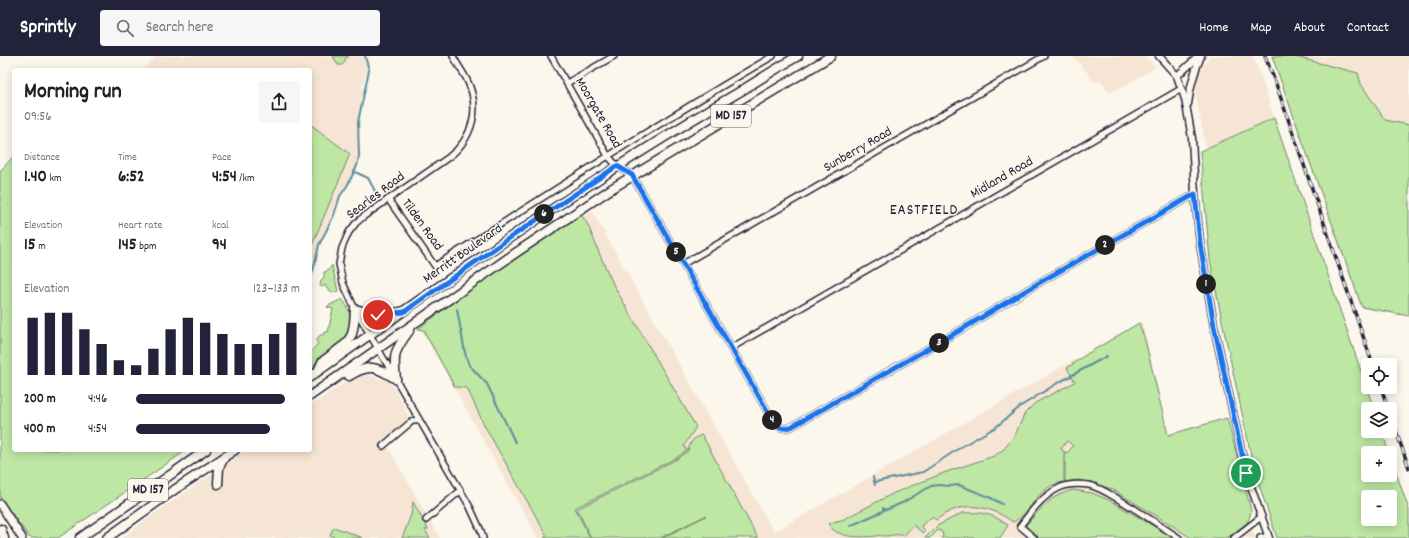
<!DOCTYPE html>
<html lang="en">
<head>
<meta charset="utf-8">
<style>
  :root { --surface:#fff; --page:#f6f6f6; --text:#222; --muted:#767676; --accent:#22223b }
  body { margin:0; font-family:Dekko,sans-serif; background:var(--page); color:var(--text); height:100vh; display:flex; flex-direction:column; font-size:15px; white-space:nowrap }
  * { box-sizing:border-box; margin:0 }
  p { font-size:13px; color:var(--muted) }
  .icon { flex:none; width:22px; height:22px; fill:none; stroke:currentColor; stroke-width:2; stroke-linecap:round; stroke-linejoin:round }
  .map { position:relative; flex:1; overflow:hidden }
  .side { position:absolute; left:12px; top:12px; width:300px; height:384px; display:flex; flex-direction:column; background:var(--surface); border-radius:4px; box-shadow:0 2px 10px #0003 }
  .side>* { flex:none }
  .controls { position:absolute; left:1361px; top:302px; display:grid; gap:8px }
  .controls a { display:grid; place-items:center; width:36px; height:36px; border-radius:4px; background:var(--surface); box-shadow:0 2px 10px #0003; font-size:20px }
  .pin { position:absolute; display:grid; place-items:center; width:34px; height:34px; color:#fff; margin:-17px; border:2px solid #fff; border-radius:50%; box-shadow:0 1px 4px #0007 }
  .km { position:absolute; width:20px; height:20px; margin:-10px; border-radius:50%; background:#222; color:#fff; font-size:11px; line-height:20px; text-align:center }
  .round { display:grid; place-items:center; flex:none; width:42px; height:42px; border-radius:4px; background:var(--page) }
  .head { display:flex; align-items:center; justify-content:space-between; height:68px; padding:0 12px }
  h1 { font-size:22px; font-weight:700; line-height:30px }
  .stats { display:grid; grid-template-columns:repeat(3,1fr); gap:6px; height:68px; padding:4px 12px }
  .stats div { display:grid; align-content:center }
  .stats b { font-size:17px; font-weight:700 }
  .stats small { font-size:11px; font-weight:400 }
  .stats p { font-size:11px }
  .chart { height:112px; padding:8px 12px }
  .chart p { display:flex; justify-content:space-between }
  .chart svg { width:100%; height:72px; margin-top:4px; stroke:var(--accent); stroke-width:6 }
  ul { padding:0 12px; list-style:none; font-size:13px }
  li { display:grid; grid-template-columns:64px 48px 1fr; align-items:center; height:30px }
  li i { height:10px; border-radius:5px; background:var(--accent) }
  header { display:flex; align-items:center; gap:24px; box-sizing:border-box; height:56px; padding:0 20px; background:var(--accent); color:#fff }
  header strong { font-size:19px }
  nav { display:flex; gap:22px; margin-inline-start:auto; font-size:14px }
  .search { width:280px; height:36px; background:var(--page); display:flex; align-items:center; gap:10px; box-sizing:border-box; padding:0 14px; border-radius:4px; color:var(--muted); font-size:15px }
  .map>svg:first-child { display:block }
</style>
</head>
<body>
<header>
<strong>Sprintly</strong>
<div class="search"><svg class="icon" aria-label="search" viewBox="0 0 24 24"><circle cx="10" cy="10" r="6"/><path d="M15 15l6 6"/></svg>Search here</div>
<nav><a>Home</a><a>Map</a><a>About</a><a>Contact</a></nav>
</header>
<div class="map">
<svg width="1409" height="482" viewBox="0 0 1409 482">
  <rect width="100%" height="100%" fill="#fbf7ec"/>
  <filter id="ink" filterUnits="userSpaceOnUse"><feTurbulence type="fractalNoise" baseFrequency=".025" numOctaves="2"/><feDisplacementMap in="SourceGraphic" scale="8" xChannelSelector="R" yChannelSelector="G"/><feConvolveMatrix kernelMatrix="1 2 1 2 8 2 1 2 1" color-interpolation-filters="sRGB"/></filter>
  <g filter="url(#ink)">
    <!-- built -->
    <g fill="#f6e5d4">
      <path d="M156 0H370L363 29 360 59 358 109 346 131 340 138 335 155 321 182 316 208 310 222V14H143Z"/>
      <path d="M1072 0H1145L1156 11 1128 28 1109 37 1101 24 1094 27 1087 16Z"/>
      <path d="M1210 0H1252L1261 20 1274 62 1206 92 1196 41V28L1199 16Z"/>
      <path d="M1271 0H1409V261L1361 252Z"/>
      <path d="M592 155 774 476 1142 265 1168 379 1221 364 1244 450 1255 482H538L422 275 460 249 482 230Z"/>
      <path d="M359 317 391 326 414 370 388 391 440 482H122L152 459 247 394H310V350Z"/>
    </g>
    <!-- green -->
    <g fill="#bde7a3" stroke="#70846f" fill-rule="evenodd">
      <path d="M333 0H349L345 3V6L342 9H338Z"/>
      <path d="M1272 0H1292L1358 17 1361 28 1385 64 1409 69V260L1362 251Z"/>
      <path d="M1274 62 1374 353H1368V375H1382L1389 397H1368V419H1390V399L1409 454V482H1277L1255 417 1223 270 1210 204 1200 95ZM1368 441H1390V463H1368Z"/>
      <path d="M310 68 350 98 310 194Z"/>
      <path d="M14 100V394H187L58 482H31L29 481 0 441V115Z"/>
      <path d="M581 158 588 169 600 199 614 230 696 371 684 390 687 394 676 402 575 452 590 482H544L547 480 484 369 467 332 455 331 425 277 426 275 418 273 467 236Z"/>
      <path d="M332 209 338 235 333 237 327 233 325 229 322 231 320 230 321 224 324 222V216L328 215Z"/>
      <path d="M342 243C353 258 352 263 349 280L310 312V296L318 288 316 285 320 279H323L324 276H328L333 253 327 251 328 250Z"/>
      <path d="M1139 267 1145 284 1168 379 1227 362 1251 454 1250 460 1247 467 1227 482H1191L1173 470 1112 433 1096 428 1078 424 1065 426V396L1067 397 1073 390 1067 385 1061 393 1064 395V426C1037 429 1032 457 1013 466 987 448 962 444 936 464L932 461 921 470 925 474 923 477 913 469 904 480C897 477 892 480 885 480 882 480 879 479 876 480 858 482 837 482 828 468L836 465 842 464 894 437 946 416 994 400 1004 393 1015 379 1025 357 1035 347 1075 326 1067 312 1087 298Z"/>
      <path d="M702 379 758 482H662L706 460H705L660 482H591L577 453 677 403 688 395C690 386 693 382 702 379Z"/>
      <path d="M1073 434 1092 437 1109 444 1174 482H1037L1027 473 1026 469C1042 452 1049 440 1073 434Z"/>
      <path d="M413 446 428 473 425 474 430 482H402L411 459Z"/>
      <path d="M962 457C984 456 990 457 1008 469L1000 482H969L967 480 966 482H941L943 480 942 476 938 474 930 482H925L937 470Z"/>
      <path d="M334 471 363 482H337L330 479Z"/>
    </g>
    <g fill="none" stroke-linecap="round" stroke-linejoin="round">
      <!-- stream -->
      <g stroke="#5d8d9e" stroke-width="2">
        <path d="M355 116 368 122 376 137"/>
        <path d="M310 222 313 215 319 189 334 159 340 140 347 130 357 110 359 100 358 66 369 14 365 0"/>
        <path d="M457 253 465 297 469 309 487 328 515 386"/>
        <path d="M873 421 875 429"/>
        <path d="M875 426 923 416 964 389 996 371 1021 350 1056 328 1107 300"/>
        <path d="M884 453 886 454 902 447 931 430 938 429 950 430 959 429 989 441 1002 448"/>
        <path d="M850 470 883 455V452"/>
      </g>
      <defs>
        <g id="minor">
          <path d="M453 0C457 8 463 16 467 24 481 52 473 82 449 101L363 161 356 167 349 176 342 192 339 208 343 227 355 253 470 451 481 475 483 482"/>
          <path d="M551 0 608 100 617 110 632 119 773 365C778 372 783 374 791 371L964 272 1042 225 1195 138"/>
          <path d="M567 27 614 0"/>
          <path d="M388 143 435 210C547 139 658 67 773 0"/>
          <path d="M683 208 1044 0"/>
          <path d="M731 292 1181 33"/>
          <path d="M383 390 411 366 418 363"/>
          <path d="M426 464 460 435"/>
          <path d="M1034 482 1020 470C1031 456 1042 440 1059 432 1067 428 1080 428 1089 429 1102 432 1114 441 1125 447 1143 458 1161 470 1179 482"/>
          <path d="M1234 482 1261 461"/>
          <path d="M1260 482 1268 480"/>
        </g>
        <g id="tertiary">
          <path d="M1159 0 1177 20 1185 43 1192 82 1195 138 1200 187 1214 270 1246 417 1269 482"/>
          <path d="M1177 20 1199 0"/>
          <path d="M1188 48C1190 31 1194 16 1201 0"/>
        </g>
        <path id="secondary" d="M0 448 22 482"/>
        <g id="primary">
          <path d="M318 315 322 306 347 287 352 278 354 268 355 253 378 259 401 256"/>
          <path d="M349 320C370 307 376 311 396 323"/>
          <path d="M310 321C451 221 592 122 741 35 760 23 779 11 798 0"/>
          <path d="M396 323C393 299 394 295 409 275"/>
          <path d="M310 340 514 198 611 133 831 0"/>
          <path d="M218 428 219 411 224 402"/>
          <path d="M1 473 4 482"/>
          <path d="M80 482 206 394"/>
          <path d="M107 482 174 434 235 394"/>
        </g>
      </defs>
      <!-- minor casing -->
      <use href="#minor" stroke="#22223b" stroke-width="8"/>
      <!-- tertiary casing -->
      <use href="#tertiary" stroke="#22223b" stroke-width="9"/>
      <!-- secondary casing -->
      <use href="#secondary" stroke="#22223b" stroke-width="10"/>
      <!-- primary casing -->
      <use href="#primary" stroke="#22223b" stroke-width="11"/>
      <!-- minor -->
      <use href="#minor" stroke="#fbf7ec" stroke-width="5"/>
      <!-- tertiary -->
      <use href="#tertiary" stroke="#fbf7ec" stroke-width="6"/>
      <!-- secondary -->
      <use href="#secondary" stroke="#fbf7ec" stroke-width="7"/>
      <!-- primary -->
      <use href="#primary" stroke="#fbf7ec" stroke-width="8"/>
      <defs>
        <g id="rail">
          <path d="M1265 0 1276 28 1373 309"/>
          <path d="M1381 331 1388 353"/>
          <path d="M1390 358 1409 412"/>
        </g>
      </defs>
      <!-- rail casing -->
      <use href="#rail" stroke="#22223b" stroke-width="3.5"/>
      <!-- rail -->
      <use href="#rail" stroke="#fbf7ec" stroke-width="2" stroke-dasharray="6" stroke-linecap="butt"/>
    </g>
  </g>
  <g fill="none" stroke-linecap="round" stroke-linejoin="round" filter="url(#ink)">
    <defs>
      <path id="route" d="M378 259 404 256 508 183 617 110 632 119 773 365C778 372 783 374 791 371L964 272 1042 225 1195 138 1200 187 1214 270 1246 417"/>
    </defs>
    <!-- route casing -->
    <use href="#route" stroke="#fff" stroke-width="8"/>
    <!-- route -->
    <use href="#route" stroke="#1a73e8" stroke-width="5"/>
  </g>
  <g text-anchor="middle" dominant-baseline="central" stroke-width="3" stroke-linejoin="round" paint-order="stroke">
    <!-- shield labels -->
    <g fill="#fbf7ec" stroke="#636270" stroke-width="1">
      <rect x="711" y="49" width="40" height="22" rx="3"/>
      <rect x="128" y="423" width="40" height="22" rx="3"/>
    </g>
    <g font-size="13" font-weight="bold" fill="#22223b">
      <text x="731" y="60">MD 157</text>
      <text x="148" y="434">MD 157</text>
    </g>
    <!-- street labels -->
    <g font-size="14" fill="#22223b" stroke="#fbf7ec">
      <text transform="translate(598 57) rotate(60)">Moorgate Road</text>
      <text transform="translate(858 94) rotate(-30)">Sunberry Road</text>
      <text transform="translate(1002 122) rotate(-30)">Midland Road</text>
      <text transform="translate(376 140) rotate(-37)">Searles Road</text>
      <text transform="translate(422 169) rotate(54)">Tilden Road</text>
      <text transform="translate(463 198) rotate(-35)">Merritt Boulevard</text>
    </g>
    <!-- neighbourhood labels -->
    <g font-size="15" letter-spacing="1" fill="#22223b" stroke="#fbf7ec">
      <text x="924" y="155">EASTFIELD</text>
    </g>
  </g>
</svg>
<div class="controls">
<a><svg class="icon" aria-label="locate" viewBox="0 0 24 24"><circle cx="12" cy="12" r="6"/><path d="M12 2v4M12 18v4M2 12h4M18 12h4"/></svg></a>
<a><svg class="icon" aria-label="layers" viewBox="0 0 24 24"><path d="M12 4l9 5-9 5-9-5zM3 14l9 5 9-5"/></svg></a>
<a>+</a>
<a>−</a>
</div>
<div class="pin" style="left:1246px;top:417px;background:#1e9e55"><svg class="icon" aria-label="arrive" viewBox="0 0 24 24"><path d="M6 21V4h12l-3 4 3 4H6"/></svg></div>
<div class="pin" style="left:378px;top:259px;background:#d93025"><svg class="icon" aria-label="check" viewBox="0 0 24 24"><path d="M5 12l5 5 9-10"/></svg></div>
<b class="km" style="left:1206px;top:228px">1</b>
<b class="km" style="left:1105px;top:189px">2</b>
<b class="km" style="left:939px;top:287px">3</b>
<b class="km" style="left:772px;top:364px">4</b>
<b class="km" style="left:676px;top:196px">5</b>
<b class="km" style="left:544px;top:158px">6</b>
<section class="side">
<div class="head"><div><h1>Morning run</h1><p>09:56</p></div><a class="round"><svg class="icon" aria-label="share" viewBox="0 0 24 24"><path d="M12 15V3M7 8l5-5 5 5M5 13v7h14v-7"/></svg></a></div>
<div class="stats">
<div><p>Distance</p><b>1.40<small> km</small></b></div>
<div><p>Time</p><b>6:52</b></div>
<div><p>Pace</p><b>4:54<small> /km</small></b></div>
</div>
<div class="stats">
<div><p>Elevation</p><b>15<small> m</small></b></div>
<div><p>Heart rate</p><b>145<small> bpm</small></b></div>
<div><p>kcal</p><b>94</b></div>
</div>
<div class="chart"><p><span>Elevation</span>123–133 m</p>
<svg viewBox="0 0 160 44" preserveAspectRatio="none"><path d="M5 44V9M15 44V6M25 44V6M35 44V16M45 44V25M55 44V35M65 44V38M75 44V28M85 44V16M95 44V9M105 44V12M115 44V19M125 44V25M135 44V25M145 44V19M155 44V12"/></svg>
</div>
<ul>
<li><b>200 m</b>4:46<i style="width:91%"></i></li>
<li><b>400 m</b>4:54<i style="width:82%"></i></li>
</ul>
</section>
</div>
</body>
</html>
